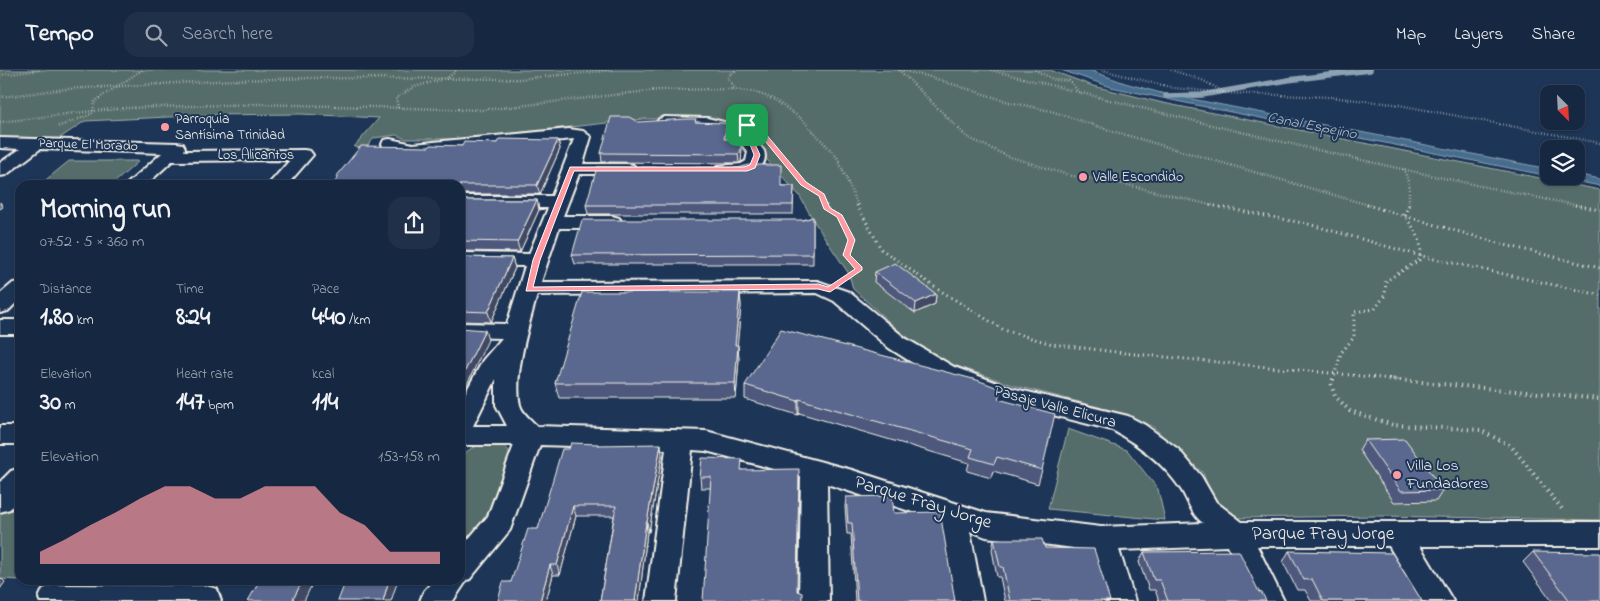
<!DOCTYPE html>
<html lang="en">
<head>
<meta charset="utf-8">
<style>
  :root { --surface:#162841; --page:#1f3048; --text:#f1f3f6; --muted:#9ea6b1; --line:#35445a; --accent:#ff9aa2 }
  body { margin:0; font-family:"Indie Flower",sans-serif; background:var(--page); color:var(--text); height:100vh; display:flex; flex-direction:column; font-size:19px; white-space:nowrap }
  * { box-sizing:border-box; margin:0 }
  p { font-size:16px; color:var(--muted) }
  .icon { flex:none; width:28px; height:28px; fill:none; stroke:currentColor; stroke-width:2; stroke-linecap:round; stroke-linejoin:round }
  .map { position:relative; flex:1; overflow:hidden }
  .side { position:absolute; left:15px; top:110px; width:450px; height:405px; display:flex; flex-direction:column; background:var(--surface); border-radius:15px; box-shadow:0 1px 4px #0004,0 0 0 1px var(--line) }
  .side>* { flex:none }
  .needle { width:32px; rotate:156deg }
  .controls { position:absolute; left:1540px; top:15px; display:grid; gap:10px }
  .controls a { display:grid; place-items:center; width:45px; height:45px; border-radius:10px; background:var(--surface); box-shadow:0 1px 4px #0004,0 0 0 1px var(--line); font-size:25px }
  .pin { position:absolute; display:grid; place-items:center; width:42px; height:42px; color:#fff; margin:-21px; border-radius:10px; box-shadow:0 2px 8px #0006 }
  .round { display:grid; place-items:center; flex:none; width:52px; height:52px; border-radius:15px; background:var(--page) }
  .overview { display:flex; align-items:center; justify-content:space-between; height:85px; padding:0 25px }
  h1 { font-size:28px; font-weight:700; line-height:38px }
  .metrics { display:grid; grid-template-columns:repeat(3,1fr); gap:8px; height:85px; padding:5px 25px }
  .metrics div { display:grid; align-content:center }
  .metrics b { font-size:25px; font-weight:700 }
  .metrics small { font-size:14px; font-weight:400 }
  .metrics p { font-size:14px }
  .chart { height:140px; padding:10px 25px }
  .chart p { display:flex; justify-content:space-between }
  .chart svg { width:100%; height:90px; margin-top:5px; fill:var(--accent); opacity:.7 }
  header { display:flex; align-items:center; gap:30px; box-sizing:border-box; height:70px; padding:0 25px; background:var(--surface); border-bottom:1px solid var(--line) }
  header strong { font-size:24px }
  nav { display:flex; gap:28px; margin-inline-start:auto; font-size:18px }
  .search { width:350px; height:45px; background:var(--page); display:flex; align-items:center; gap:12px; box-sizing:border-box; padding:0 18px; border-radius:15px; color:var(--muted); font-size:19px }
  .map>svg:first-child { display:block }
</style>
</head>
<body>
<header>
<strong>Tempo</strong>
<div class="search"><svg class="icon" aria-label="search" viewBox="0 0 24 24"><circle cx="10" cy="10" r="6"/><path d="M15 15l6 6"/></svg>Search here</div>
<nav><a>Map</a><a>Layers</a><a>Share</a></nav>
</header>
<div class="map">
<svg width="1600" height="531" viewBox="0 0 1600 531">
  <rect width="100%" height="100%" fill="#1d3557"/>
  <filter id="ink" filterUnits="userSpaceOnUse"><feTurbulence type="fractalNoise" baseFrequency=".02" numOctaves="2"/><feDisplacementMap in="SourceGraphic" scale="10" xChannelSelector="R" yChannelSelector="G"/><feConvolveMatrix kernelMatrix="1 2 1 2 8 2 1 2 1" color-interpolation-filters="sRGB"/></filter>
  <g filter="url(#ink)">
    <!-- green -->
    <g fill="#556d6a" stroke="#a4afa9">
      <path d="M0 0H1050L1093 16 1163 33 1600 120V450L1379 446 1234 448 1214 433 1203 403 1152 356 1110 340 1013 315 939 290 899 261 853 219 849 204 815 153 799 125 750 71 738 62 688 49H644L459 69H406L396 65 374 68 366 78 354 77 379 48 301 44 210 45 85 51 57 70 0 71Z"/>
      <path d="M69 91H139L114 113H42Z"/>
      <path d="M1068 359 1127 380 1158 419 1165 450 1048 439Z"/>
      <path d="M499 373C507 376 511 382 511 391 511 398 494 437 489 445 482 457 471 468 460 477V390C468 375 483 374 499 373Z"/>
      <path d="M20 420V510L0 509V443Z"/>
    </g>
    <!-- water -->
    <g fill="#466d8e" stroke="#8ca2b2">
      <path d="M1061 0H1089L1125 13 1161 23 1549 99V106L1181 32 1111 17Z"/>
      <path d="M1576 104 1600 109V116L1551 106H1576Z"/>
    </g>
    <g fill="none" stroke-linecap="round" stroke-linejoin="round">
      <!-- stream -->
      <path stroke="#8ca2b2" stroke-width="5.5" d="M1166 26 1202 25 1288 10 1370 0"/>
      <defs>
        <g id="street">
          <path d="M665 47 707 48 745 57 764 81C771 105 733 107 718 104L715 100 718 96 741 94 746 91 748 82 733 64 707 58 659 55 657 52 659 49Z"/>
          <path d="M569 59 583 61 591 67 583 94H627L633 95 636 99 633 103 627 104H579L563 146H612L619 148 622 152 619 156 612 158H559L541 212 817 211 849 222 905 268 954 297 1011 318 1128 346 1145 355 1178 379 1201 406 1216 432 1242 452H1600V476H1420L1453 531H1422L1389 476H1257L1284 531H1254L1228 476 1119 480 1135 531H1105L1090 480 986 467 970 461 983 531H953L940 451 827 414 829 531H799L801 406 706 381 692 380 676 531H646L666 379 540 375 510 460 470 509 467 510 453 531H420L424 521 434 510H460V479L488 446 514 375H460V333L483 290 502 268 460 267V253L507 254 525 196 460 195V183L529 184 548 138H460V126H552L574 69 413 84 384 78 382 74 384 70 390 69 413 74ZM817 223 834 231 889 278 938 309 1001 332 1112 360C1139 375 1165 394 1182 421 1189 433 1192 445 1203 453L1101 457 986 443 852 400 706 361 537 356C531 350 522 343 520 335 513 306 529 254 537 225ZM496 309V335L507 356H473Z"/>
          <path d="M0 68 177 73 183 74 185 78 184 81 304 80 310 81 313 85 287 115H268L290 90 172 91 146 115H126L162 83 40 79 6 105 0 106V93L20 79 0 78Z"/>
          <path d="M20 212V229L8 241 0 243V224L13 213Z"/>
          <rect x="0" y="250" width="20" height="14"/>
          <rect x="0" y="356" width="20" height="18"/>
          <path d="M20 398V427L10 439 0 442V412L11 401Z"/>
          <path d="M54 515 206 516 217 519 221 531H40L39 528 43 519Z"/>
        </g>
      </defs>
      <!-- street casing -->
      <use href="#street" stroke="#f4f1e8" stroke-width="4"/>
      <!-- path-far2 -->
      <g stroke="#f4f1e8" stroke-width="2.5" stroke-dasharray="0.5 2.5" stroke-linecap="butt">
        <path d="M142 0 95 31 93 41 125 38 257 34 483 40 657 20 733 19 734 16 727 7 736 0"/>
        <path d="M899 0 967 67 1007 86 1072 106 1111 111 1215 136"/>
        <path d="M900 0 927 6 1009 32 1051 41 1112 61 1372 136"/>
        <path d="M991 0C1187 50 1383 98 1581 136"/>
        <path d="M1035 0 1055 10 1069 11 1079 22"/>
        <path d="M1102 0 1174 18 1226 23 1330 27 1394 34 1600 73"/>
        <path d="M1171 0 1202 10 1224 22"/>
        <path d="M0 5 40 0"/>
        <path d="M446 9 457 0"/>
        <path d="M733 19 755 22 775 30 803 50 837 87 858 136"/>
        <path d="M0 27 67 19 234 10 312 8 519 9 612 0"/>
        <path d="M398 38 396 28 414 17 440 10"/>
        <path d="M0 52 93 41 92 44 57 57"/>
        <path d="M777 80 803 114 822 125 826 136"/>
        <path d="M1404 99 1409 114V136"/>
      </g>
      <!-- path-far1 -->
      <g stroke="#f4f1e8" stroke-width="3" stroke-dasharray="1 4" stroke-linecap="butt">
        <path d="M826 135 827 139 839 146 852 170 846 185 860 199 847 208"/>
        <path d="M857 135 881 179 936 218 1004 260 1052 274 1124 283 1402 310"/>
        <path d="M1210 135 1308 154 1421 186 1600 225"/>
        <path d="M1367 135 1505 175 1600 198"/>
        <path d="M1575 135 1600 140"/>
        <path d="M1333 310 1341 283 1354 267V242L1375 239 1385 225 1386 211 1419 190C1425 174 1415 158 1404 146L1409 135"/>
      </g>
      <!-- path -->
      <g stroke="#f4f1e8" stroke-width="4" stroke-dasharray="1 4.5" stroke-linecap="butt">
        <path d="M1333 309 1331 314 1335 326 1350 341 1393 355 1480 360 1511 376 1562 439"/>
        <path d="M1389 309 1600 329"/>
      </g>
      <!-- street -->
      <use href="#street" fill="#1d3557" fill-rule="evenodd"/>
    </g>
    <!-- wall -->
    <g fill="#4d597b" stroke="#f4f1e8">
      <path d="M696 52 727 54V63L726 69 742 78 741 92 739 93 602 92 601 83Z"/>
      <path d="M558 70 560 79 540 124H460V115L337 109 336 107 429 77 462 76 497 73Z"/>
      <path d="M781 116H794L793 144H588L586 135Z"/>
      <path d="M460 130H537L539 140 520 182 460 181Z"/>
      <path d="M813 147V194H575L572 185 803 150Z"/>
      <path d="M460 187 512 188 515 198 491 252 460 251Z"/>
      <path d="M875 202 936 224 935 234 915 243 874 212Z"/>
      <path d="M740 222 741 236 737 275 739 289 736 328H559L555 313Z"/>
      <path d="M745 315 999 329 1042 400 1038 414 993 401 991 408 967 401 969 393 799 343 798 345 745 329Z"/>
      <path d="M1365 370 1443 420 1436 431 1394 432 1359 380Z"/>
      <path d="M598 375 662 385 649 462H647L639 531H600L614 446H576L560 505H553L546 531H498L511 512 538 459 569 379Z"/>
      <path d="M743 400 797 521 802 531 710 418H701L700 407Z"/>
      <path d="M846 427 894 443 955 531H855L851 464H847L845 437Z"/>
      <path d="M994 469 1045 478 1110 531H1005L1000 507H997L992 480Z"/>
      <path d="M1289 481 1422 531H1311L1305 520H1297L1283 492Z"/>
      <path d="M1144 482 1259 522 1266 531H1159L1155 520H1149L1139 492Z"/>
      <path d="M1533 482 1600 531H1552L1523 492Z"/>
    </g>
    <!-- shaded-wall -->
    <g fill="#3f4864" stroke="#f4f1e8">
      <path d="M727 54V63L725 78 724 69Z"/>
      <path d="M742 69V78L741 92 739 93 738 84Z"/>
      <path d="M558 70 560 79 540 124 537 115Z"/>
      <path d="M537 130 539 140 520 182 517 172Z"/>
      <path d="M0 132 3 137 0 139Z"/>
      <path d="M512 188 515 198 491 252 488 242Z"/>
      <path d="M740 222 741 236 736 289 735 275Z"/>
      <path d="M936 224 935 234 915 243 916 233Z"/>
      <path d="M485 260 488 270 460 329V311Z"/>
      <path d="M738 275 739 289 736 328 735 313Z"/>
      <path d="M799 329V343L798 345V331Z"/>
      <path d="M661 374 662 385 649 462 647 452Z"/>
      <path d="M573 436 576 446 560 505 557 495Z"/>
      <path d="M646 452 647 462 639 531H635Z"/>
      <path d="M550 495 553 505 546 531H540Z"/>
      <path d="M0 507 5 512 0 519Z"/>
      <path d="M303 510H314L304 531H292Z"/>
      <path d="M389 510H398L391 531H383Z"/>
    </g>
    <!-- building -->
    <g fill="#5a678f" stroke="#f4f1e8">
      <path d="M611 47H629L638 52 687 49H696L695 52 723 53 727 54 724 69H742L740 83 738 84 601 83Z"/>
      <path d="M499 69 558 70 537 115H332L339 107H336L361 76 429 77 431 75 462 76 464 72 497 73Z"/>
      <path d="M749 95H781V116H794L793 135H586L597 97 738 98Z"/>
      <path d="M460 130H537L517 172 460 171Z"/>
      <path d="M813 147V184L572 185 582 150H803Z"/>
      <path d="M460 187 512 188 488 242 460 241Z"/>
      <path d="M895 193 936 224 916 233 875 202Z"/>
      <path d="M582 222H740L735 275H738L735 313H555Z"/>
      <path d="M460 258 485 260 460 311Z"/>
      <path d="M781 259 977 310 1001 319 998 329 1055 344 1042 400 997 387 994 394 970 387 973 379 799 329 798 331 745 315Z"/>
      <path d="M1405 369 1443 420 1401 421 1365 370Z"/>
      <path d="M571 373 598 374 597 375 661 374 647 452H646L635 531H600L616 436H573L557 495H550L540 531H498L503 512H511L528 459H538L562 379H569Z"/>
      <path d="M702 388 742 389 741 400 799 399 797 521 802 523V531H703L711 407H700Z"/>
      <path d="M892 426 894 443 940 442 955 531H857L852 453H848L846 427Z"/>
      <path d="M994 469H1042L1045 478 1094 479 1110 531H1010L1003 497H1000Z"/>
      <path d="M1239 481 1259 522 1262 523 1266 531H1168L1160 510H1154L1144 482Z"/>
      <path d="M1289 481 1392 483 1422 531H1323L1312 509 1304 510Z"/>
      <path d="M1533 482 1600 483V531H1570Z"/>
      <path d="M260 510H303L292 531H248Z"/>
      <path d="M346 510H389L383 531H338Z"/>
    </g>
  </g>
  <!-- route -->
  <path fill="#ff9aa2" stroke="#fff" fill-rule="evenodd" d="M747 53 760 57 806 112 824 124 830 138 842 145 855 170 850 185 862 197V200L830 222 818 219 526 221 533 190 570 97H744L750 95 754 85 751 77 736 60ZM747 57 756 60 801 115 819 126 824 139 837 147 848 170 843 185 855 199 828 217 818 214 533 217 540 190 574 101H747L755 98 760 85 756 76 742 61Z"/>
  <!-- markers -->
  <g fill="#ff9aa2" stroke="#1d3557" stroke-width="2">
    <circle cx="165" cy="57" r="5"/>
    <circle cx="1083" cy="107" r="5"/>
    <circle cx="1397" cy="405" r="5"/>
  </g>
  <g text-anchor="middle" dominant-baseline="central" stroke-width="4" stroke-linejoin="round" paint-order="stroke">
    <!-- far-poi labels -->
    <g font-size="14" fill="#f4f1e8" stroke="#1d3557" text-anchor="start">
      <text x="175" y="49">Parroquia<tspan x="175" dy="16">Santísima Trinidad</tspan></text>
      <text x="1093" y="107">Valle Escondido</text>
    </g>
    <!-- far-street labels -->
    <g font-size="14" fill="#f4f1e8" stroke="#1d3557">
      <text transform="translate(88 75) rotate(2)">Parque El Morado</text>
      <text x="256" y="85">Los Alicantos</text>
    </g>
    <!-- far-water labels -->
    <g font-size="15" font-style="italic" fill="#b7c3c8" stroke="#1d3557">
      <text transform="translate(1312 56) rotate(11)">Canal Espejino</text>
    </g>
    <!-- street labels -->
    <g font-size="16" fill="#f4f1e8" stroke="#1d3557">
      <text transform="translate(1055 337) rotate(15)">Pasaje Valle Elicura</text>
    </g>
    <!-- poi labels -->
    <g font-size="16" fill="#f4f1e8" stroke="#1d3557" text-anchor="start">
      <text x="1407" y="396">Villa Los<tspan x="1407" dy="18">Fundadores</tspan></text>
    </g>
    <!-- near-street labels -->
    <g font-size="19" fill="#f4f1e8" stroke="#1d3557">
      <text transform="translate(923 433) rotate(17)">Parque Fray Jorge</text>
      <text x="1323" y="464">Parque Fray Jorge</text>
    </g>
  </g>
</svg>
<div class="controls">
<a><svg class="needle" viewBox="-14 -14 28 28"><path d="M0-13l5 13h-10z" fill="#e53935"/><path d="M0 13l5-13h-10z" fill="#9ea6b1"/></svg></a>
<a><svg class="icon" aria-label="layers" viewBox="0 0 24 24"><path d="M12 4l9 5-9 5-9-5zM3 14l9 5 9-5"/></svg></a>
</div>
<div class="pin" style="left:747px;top:55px;background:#1e9e55"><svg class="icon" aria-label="arrive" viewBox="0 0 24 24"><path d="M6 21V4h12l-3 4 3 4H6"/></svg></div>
<section class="side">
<div class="overview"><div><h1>Morning run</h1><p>07:52 · 5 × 360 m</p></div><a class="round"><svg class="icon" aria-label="share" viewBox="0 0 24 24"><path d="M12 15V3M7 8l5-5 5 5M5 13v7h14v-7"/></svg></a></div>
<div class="metrics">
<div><p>Distance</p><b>1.80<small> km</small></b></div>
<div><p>Time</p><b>8:24</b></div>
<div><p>Pace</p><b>4:40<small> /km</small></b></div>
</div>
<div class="metrics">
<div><p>Elevation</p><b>30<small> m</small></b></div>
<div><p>Heart rate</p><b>147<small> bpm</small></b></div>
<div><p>kcal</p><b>114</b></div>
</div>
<div class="chart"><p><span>Elevation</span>153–158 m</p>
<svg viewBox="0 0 160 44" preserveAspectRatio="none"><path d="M0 44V38L10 32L20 25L30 19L40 12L50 6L60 6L70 12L80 12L90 6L100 6L110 6L120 19L130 25L140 38L150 38L160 38V44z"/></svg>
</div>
</section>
</div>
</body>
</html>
